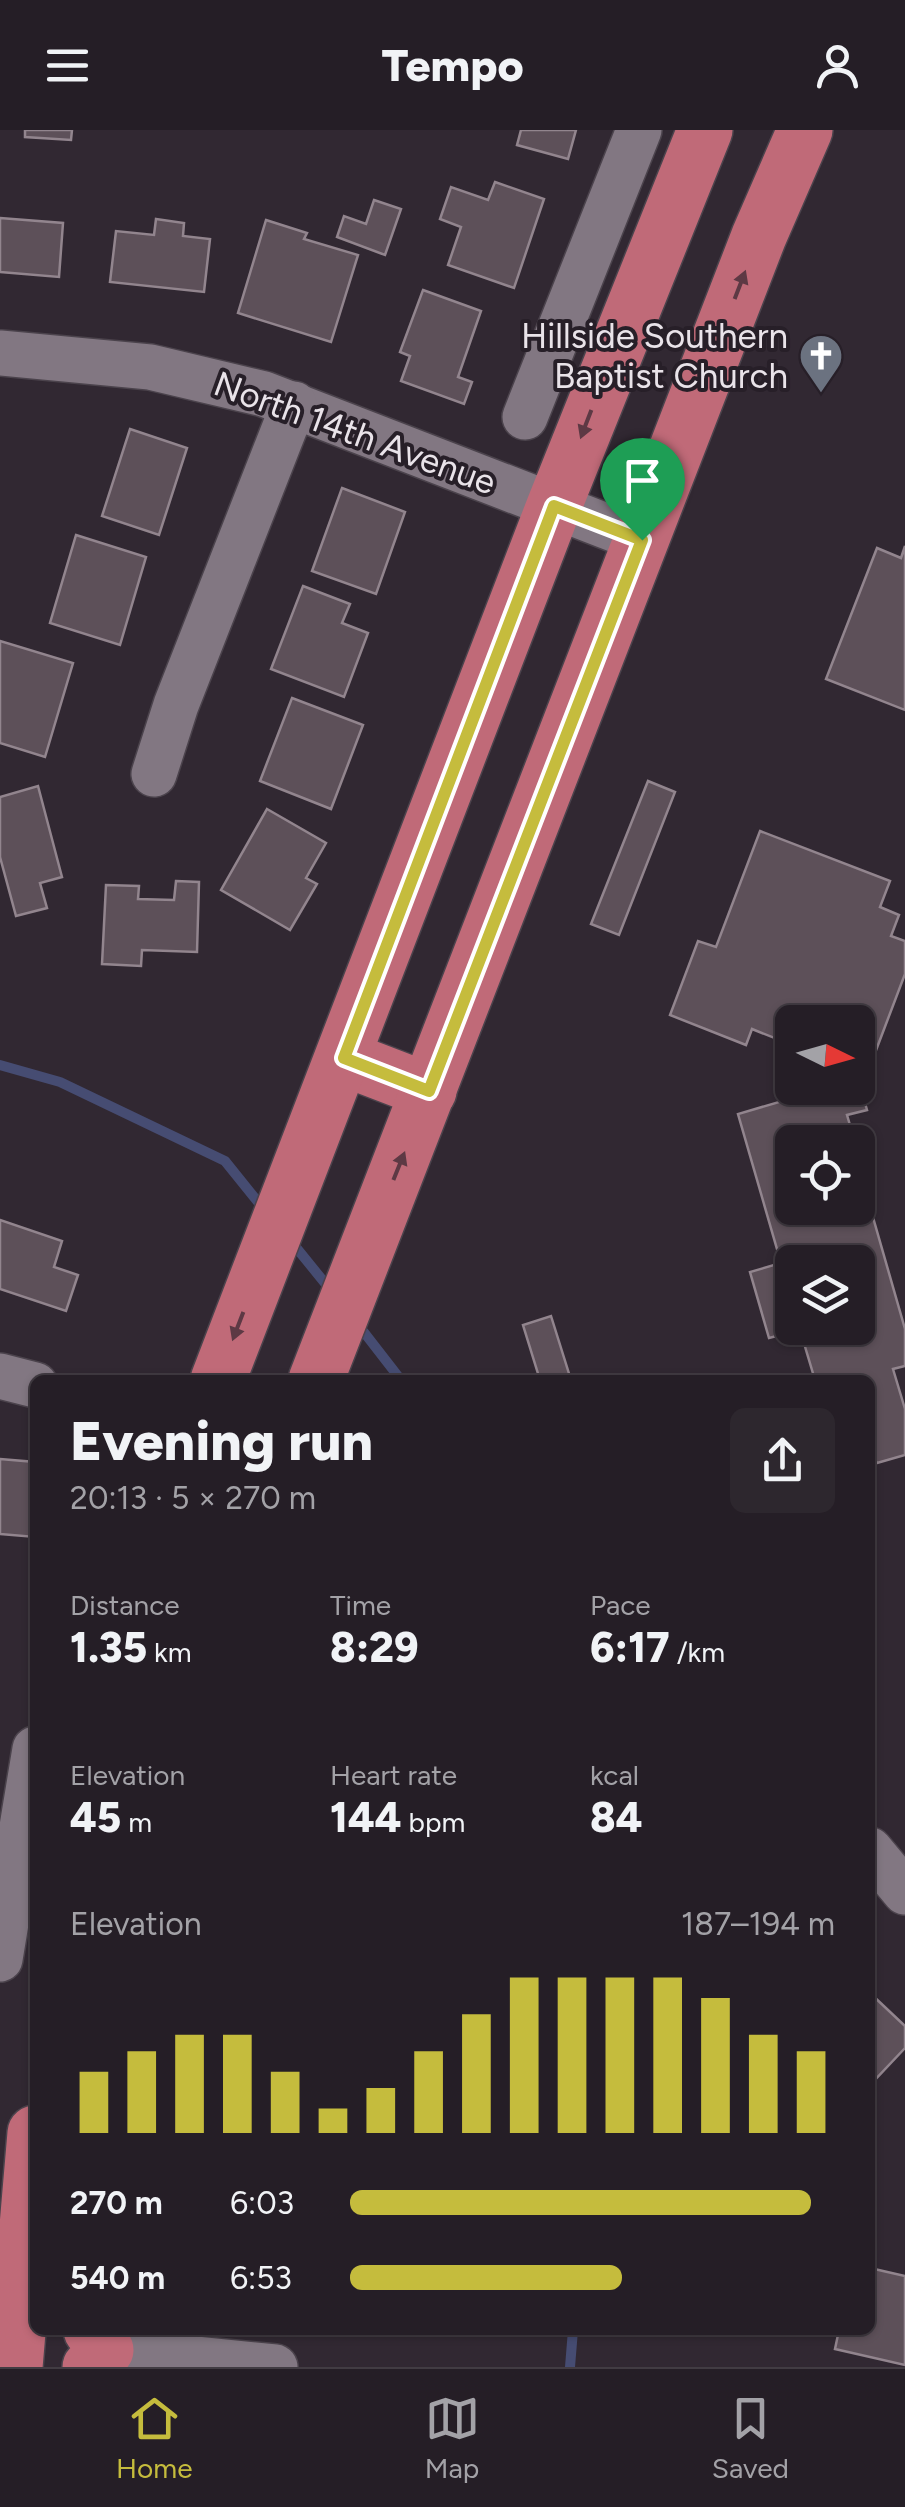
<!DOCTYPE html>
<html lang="en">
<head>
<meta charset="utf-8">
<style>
  :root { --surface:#251e26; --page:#2d272e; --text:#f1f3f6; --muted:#a3a2a7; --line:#423c43; --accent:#c5bc3d }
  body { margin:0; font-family:Figtree,sans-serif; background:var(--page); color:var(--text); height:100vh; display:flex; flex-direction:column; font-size:38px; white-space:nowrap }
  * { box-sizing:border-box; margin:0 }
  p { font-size:32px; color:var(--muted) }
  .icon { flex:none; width:55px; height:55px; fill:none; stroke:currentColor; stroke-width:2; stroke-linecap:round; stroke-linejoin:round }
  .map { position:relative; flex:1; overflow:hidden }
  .sheet { position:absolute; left:30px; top:1245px; width:845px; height:960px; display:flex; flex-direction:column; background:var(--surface); border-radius:15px; box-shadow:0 2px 8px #0004,0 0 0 2px var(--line) }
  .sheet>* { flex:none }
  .needle { width:65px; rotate:95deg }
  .buttons { position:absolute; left:775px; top:875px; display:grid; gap:20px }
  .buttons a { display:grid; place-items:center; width:100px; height:100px; border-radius:15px; background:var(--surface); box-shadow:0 2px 8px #0004,0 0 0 2px var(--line); font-size:50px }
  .pin { position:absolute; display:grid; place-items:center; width:85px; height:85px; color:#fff; margin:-102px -42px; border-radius:50% 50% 50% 0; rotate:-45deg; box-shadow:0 0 10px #0007 }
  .pin .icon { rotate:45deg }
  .round { display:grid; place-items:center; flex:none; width:105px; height:105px; border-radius:15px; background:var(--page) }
  .head { display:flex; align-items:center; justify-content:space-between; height:170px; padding:0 40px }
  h1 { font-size:55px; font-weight:800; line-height:75px }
  .metrics { display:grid; grid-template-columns:repeat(3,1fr); gap:15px; height:170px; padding:10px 40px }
  .metrics div { display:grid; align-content:center }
  .metrics b { font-size:42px; font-weight:800 }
  .metrics small { font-size:28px; font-weight:400 }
  .metrics p { font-size:28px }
  .chart { height:280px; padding:20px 40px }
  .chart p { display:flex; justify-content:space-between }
  .chart svg { width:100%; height:180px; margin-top:10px; stroke:var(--accent); stroke-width:6 }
  ul { padding:0 40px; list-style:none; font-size:32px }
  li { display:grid; grid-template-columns:160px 120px 1fr; align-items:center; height:75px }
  li i { height:25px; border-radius:12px; background:var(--accent) }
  header { display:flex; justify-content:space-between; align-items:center; height:130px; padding:0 40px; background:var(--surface); font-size:45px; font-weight:800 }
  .menu { display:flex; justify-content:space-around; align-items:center; height:140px; border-top:2px solid var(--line); background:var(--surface); font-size:28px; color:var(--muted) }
  .menu a { display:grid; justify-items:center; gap:5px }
  .menu .current { color:var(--accent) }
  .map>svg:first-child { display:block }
</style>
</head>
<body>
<header><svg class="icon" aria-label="menu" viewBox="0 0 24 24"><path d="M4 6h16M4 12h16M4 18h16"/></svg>Tempo<svg class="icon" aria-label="person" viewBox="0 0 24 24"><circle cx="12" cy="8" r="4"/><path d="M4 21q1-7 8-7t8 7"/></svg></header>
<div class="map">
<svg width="905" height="2237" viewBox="0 0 905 2237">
  <rect width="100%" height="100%" fill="#312832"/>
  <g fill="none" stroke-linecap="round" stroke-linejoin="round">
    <!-- stream -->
    <g stroke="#464c72" stroke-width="10">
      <path d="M0 935 60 952 225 1031 266 1082"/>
      <path d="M290 1110 333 1163"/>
      <path d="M356 1192 401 1250"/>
      <path d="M570 2237 573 2200"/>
    </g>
  </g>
  <!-- building -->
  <g fill="#5d5059" stroke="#92858e" stroke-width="2.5" fill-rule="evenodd">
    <path d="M25 0H72L71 10 25 7Z"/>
    <path d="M521 0H576L568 29 517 15Z"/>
    <path d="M495 52 544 69 514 158 448 135 461 97 440 89 451 57 488 70Z"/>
    <path d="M374 70 401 79 385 125 337 107 344 86 366 94Z"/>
    <path d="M0 88 63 93 59 147 0 142Z"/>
    <path d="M156 89 184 93 183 106 210 109 204 162 110 152 116 101 154 105Z"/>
    <path d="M266 90 307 103 304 109 358 125 331 212 238 183Z"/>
    <path d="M423 160 481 181 458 247 472 252 464 274 401 251 410 226 400 222Z"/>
    <path d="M130 299 187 318 159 405 102 386Z"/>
    <path d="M342 358 405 382 376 464 312 441Z"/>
    <path d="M76 405 146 427 120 515 50 493Z"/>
    <path d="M905 416V580L826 549 877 418 901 428Z"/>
    <path d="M303 456 350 474 342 493 368 503 344 567 271 539Z"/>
    <path d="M0 511 73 533 45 627 0 613Z"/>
    <path d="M292 568 363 595 331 679 260 651Z"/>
    <path d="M648 651 675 662 619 805 591 794Z"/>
    <path d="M38 656 62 747 40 753 47 778 16 786 0 727V667Z"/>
    <path d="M267 679 326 713 306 748 317 754 290 800 221 760Z"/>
    <path d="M760 701 890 751 880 777 899 785 891 806 905 811V844L867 944 858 940V892H792V915L752 899 746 915 670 885 698 811 716 817Z"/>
    <path d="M176 751 199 752 197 822 142 820 141 836 102 834 106 755 139 756 138 769 174 770Z"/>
    <path d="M858 948 867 980 847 985 855 1012H792V1078H858V1035L905 1199V1236L893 1239 905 1279V1325L877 1333 870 1320V1250H815L800 1200 769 1208 750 1142 781 1133 738 984 827 958H858ZM792 1132H858V1198H792Z"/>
    <path d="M0 1090 62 1111 54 1137 78 1145 66 1181 0 1159Z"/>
    <path d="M551 1186 571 1250H540L523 1195Z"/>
    <path d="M0 1329 35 1332V1407L0 1404Z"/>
    <path d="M870 1863 905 1896V1918L870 1955Z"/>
    <path d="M870 2138 905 2146V2235L835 2219 839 2200H870Z"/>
  </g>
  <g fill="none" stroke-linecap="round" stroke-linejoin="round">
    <defs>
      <g id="minor">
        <path d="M0 223 150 237 264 264 642 410"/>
        <path d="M525 287 639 0"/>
        <path d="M154 644 176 575 294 274"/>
        <path d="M0 1246 35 1255"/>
        <path d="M870 1720 905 1762"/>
        <path d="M0 1829 35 1619"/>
        <path d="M106 2220 275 2237"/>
      </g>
      <g id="major">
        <path d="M343 928 429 961"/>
        <path d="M218 1250 554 376 705 0"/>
        <path d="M316 1250 759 106 805 0"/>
        <path d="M15 2237 35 2003"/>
        <path d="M90 2237 106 2220 91 2200"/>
      </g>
    </defs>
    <!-- minor casing -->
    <use href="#minor" stroke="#4b434c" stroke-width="48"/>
    <!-- major casing -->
    <use href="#major" stroke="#4b434c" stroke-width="58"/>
    <!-- minor -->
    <use href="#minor" stroke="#827782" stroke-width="45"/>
    <!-- major -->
    <use href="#major" stroke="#c06a78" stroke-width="55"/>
  </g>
  <!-- one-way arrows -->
  <defs><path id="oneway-solid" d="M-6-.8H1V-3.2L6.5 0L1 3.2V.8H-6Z" transform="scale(2.5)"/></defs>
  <g fill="#5d3944">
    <use href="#oneway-solid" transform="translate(740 155) rotate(-69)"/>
    <use href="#oneway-solid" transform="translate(586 294) rotate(111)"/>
    <use href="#oneway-solid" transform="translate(399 1036) rotate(-68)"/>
    <use href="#oneway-solid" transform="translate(238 1196) rotate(111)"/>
  </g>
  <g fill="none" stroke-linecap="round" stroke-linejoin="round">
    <defs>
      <path id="route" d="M554 376 642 410 429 961 344 928Z"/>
    </defs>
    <!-- route casing -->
    <use href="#route" stroke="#fff" stroke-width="20"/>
    <!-- route -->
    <use href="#route" stroke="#c5bc3d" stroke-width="12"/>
  </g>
  <!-- icons -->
  <defs>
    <symbol id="church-pin" viewBox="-11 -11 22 30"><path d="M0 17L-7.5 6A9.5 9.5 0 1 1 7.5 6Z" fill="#6b7280" stroke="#271f28"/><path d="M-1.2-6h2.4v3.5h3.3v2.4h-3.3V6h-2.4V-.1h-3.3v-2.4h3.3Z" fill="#fff"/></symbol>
  </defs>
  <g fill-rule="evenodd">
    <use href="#church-pin" x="796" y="201" width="50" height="68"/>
  </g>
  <g text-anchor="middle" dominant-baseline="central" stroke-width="8" stroke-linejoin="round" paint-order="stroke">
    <!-- poi labels -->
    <g font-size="35" fill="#e9e3e9" stroke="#271f28" text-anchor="end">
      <text x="788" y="206">Hillside Southern<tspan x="788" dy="40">Baptist Church</tspan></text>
    </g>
    <!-- street labels -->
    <g font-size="35" fill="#e9e3e9" stroke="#271f28">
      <text transform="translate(355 303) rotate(20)">North 14th Avenue</text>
    </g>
  </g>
</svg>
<div class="buttons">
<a><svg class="needle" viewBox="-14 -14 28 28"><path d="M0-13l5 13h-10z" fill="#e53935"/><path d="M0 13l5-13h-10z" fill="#a3a2a7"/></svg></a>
<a><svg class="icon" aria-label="locate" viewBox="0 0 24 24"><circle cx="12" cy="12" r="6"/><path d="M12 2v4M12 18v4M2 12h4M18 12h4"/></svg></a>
<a><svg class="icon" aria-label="layers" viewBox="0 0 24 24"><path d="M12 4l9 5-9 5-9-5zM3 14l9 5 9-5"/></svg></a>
</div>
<div class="pin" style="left:642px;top:410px;background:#1e9e55"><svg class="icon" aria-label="arrive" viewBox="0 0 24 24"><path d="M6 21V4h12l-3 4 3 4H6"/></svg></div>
<section class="sheet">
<div class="head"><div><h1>Evening run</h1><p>20:13 · 5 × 270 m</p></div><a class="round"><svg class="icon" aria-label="share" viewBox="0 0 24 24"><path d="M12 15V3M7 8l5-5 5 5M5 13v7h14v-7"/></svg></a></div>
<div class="metrics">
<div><p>Distance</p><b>1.35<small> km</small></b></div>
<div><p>Time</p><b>8:29</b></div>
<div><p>Pace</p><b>6:17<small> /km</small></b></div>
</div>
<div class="metrics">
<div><p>Elevation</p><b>45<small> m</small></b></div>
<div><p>Heart rate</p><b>144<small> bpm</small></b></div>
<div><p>kcal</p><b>84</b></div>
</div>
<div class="chart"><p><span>Elevation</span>187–194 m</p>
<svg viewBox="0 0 160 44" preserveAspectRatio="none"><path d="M5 44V29M15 44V24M25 44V20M35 44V20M45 44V29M55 44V38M65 44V33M75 44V24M85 44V15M95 44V6M105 44V6M115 44V6M125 44V6M135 44V11M145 44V20M155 44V24"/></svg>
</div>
<ul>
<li><b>270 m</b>6:03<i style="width:95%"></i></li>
<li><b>540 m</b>6:53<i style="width:56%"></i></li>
</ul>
</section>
</div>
<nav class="menu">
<a class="current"><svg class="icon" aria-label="home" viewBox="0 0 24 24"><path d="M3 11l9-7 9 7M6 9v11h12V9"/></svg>Home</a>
<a><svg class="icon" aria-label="map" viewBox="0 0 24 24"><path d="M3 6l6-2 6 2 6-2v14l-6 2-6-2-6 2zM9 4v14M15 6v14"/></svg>Map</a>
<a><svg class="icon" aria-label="saved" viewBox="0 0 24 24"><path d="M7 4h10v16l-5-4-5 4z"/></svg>Saved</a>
</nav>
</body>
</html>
